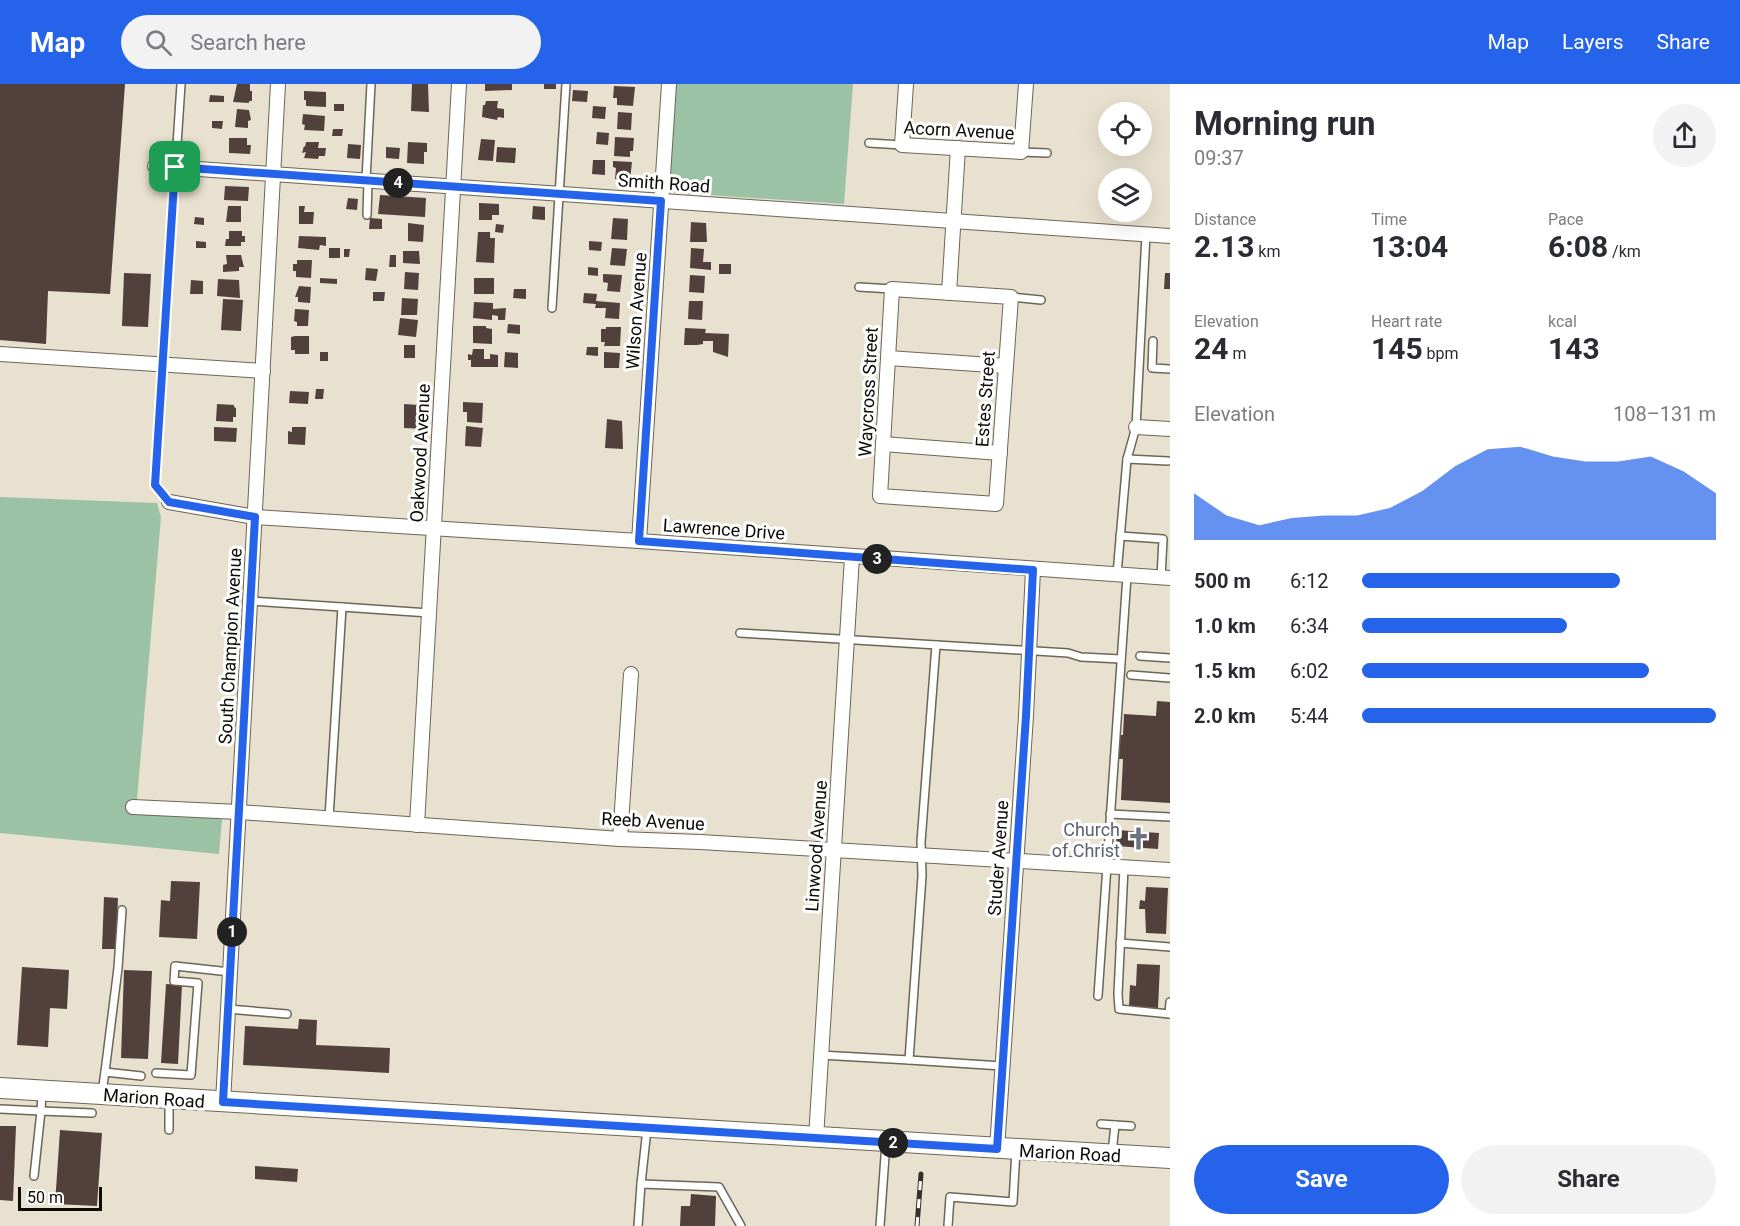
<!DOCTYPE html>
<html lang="en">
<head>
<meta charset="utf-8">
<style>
  :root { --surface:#fff; --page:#f2f2f3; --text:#2b2b33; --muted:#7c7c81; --accent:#2563eb }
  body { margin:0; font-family:Roboto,sans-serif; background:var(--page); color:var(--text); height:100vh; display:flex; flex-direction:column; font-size:22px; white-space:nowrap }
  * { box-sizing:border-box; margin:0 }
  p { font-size:20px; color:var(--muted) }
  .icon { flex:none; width:33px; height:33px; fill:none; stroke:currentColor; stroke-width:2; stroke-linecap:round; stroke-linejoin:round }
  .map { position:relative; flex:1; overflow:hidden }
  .side { display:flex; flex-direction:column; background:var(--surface); width:570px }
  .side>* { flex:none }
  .fabs { position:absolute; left:1098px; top:18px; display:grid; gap:12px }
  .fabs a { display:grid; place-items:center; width:54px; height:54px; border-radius:50%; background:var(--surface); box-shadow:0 6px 24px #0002; font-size:30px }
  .scale { position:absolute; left:18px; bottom:15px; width:84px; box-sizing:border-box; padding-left:6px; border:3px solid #0e0b06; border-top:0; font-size:16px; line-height:21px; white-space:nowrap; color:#0e0b06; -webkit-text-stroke:4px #fff; paint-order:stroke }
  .pin { position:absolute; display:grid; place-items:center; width:51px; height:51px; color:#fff; margin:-26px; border-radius:12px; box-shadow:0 3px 9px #0006 }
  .km { position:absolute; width:30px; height:30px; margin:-15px; border-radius:50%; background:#222; color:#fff; font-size:16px; line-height:30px; text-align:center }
  .round { display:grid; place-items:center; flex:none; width:63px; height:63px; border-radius:32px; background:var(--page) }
  .summary { display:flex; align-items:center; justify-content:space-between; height:102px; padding:0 24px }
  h1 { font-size:33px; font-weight:700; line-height:45px }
  .stats { display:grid; grid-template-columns:repeat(3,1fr); gap:9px; height:102px; padding:6px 24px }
  .stats div { display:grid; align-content:center }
  .stats b { font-size:30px; font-weight:700 }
  .stats small { font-size:16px; font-weight:400 }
  .stats p { font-size:16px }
  .chart { height:168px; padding:12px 24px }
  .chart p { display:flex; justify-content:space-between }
  .chart svg { width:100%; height:108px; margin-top:6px; fill:var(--accent); opacity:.7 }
  .cta { display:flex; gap:12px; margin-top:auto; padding:12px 24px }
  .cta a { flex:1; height:69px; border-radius:36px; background:var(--accent); color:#fff; font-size:24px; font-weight:700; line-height:69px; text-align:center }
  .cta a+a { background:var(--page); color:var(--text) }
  ul { padding:0 24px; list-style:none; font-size:20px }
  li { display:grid; grid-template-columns:96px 72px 1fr; align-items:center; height:45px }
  li i { height:15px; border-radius:8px; background:var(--accent) }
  header { display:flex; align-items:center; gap:36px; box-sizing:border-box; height:84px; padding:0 30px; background:var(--accent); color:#fff }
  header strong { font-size:28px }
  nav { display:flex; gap:33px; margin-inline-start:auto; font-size:21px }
  .search { width:420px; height:54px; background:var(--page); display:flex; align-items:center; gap:15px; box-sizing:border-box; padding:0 21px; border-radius:33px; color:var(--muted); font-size:22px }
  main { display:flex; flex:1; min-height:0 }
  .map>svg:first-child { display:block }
</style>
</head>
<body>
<header>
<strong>Map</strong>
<div class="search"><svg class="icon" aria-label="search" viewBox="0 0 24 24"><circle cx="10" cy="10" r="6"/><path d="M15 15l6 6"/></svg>Search here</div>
<nav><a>Map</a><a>Layers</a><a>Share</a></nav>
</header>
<main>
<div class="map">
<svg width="1170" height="1142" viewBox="0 0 1170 1142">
  <rect width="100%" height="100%" fill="#e9e1cf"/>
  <!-- green -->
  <g fill="#9cc2a6">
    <path d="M672 0H853L844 120 665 108Z"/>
    <path d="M0 413 157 419 161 433 137 716 223 724 219 770 0 749Z"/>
  </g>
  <!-- building -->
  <g fill="#52403c">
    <path d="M0 0H125L110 210 48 207 46 260 0 256Z"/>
    <path d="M237 0H250V7H252V17H249V19L233 18Z"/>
    <path d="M412 0H428L429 28 411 27Z"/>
    <path d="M485 0H512V6L485 7Z"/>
    <rect x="544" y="0" width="12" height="5"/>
    <path d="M614 2 635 3 633 22 617 21V14H613Z"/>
    <path d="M573 6 588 7 587 18 572 17Z"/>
    <path d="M304 7 326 8V23L306 22V16H304Z"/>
    <path d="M210 11 224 12V18H209Z"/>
    <path d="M486 17H498L497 24 504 25V34L498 33 497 36 482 33 483 21H485Z"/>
    <rect x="334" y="20" width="10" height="7"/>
    <path d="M593 22 606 23 605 35 592 34Z"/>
    <path d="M237 25 249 26 251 36 248 37V44L235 43Z"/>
    <path d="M618 28 632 29 631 46 617 45Z"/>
    <path d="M303 30 325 32 324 47 304 46 305 41 302 40Z"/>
    <path d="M212 37H223L222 45 212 44Z"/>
    <path d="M333 45H343L342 52H332Z"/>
    <path d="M597 48 609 49 608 61 596 60Z"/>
    <path d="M615 53 634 54 633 67H630V73L614 72Z"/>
    <path d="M229 54H247V61H251L250 70 229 69Z"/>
    <path d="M481 55 495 56 493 77 478 76Z"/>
    <path d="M306 58H319L318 64H326L325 72H319L318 75 304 74 306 68 302 69 304 62 305 63Z"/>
    <path d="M408 58 427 59V68H424V80L407 79Z"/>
    <path d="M348 60 361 61 360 75 347 74Z"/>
    <path d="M386 63 400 64 399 75 386 74Z"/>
    <path d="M497 63 516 64 515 79 496 78Z"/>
    <path d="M593 76H605V91L592 90Z"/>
    <path d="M613 77 632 78 630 96 615 95 616 84 613 83Z"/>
    <path d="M225 102 249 103 248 117 224 116Z"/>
    <path d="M380 111 426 114 425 133 378 130Z"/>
    <path d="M348 114 358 115 357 126 346 125Z"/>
    <path d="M479 119 499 120V131H492V136H479Z"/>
    <path d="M228 122H241V138H226Z"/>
    <path d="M299 122H305L304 128H314L313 140H299Z"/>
    <path d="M533 122 545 123V136L532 135Z"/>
    <path d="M195 133 204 134V141L194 140Z"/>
    <path d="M370 134 382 135V145H369Z"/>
    <path d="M613 134 628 135 627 156 611 155Z"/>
    <path d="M691 138 706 139 707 158H690Z"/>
    <path d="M408 139 424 141 423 158 408 157Z"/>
    <path d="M496 140 504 141 503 149 495 148Z"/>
    <path d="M229 147H242V152H245V158H241V162H225L226 155H229Z"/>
    <path d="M478 148H490V154H495L494 179 476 178Z"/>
    <path d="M299 152 326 153V162L320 161 319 166 298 164Z"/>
    <path d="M196 157 206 158V164H196Z"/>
    <path d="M589 157 602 158 601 167 589 166Z"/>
    <rect x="329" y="164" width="11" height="10"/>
    <path d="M612 164 627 165 625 182 610 181Z"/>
    <path d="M691 164 704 165 703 178H711V186L690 184Z"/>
    <path d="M344 165H350L349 173H344Z"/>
    <path d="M403 167H419L420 180 403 179Z"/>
    <path d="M226 171H241L244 183H239V187L223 188V181L227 180Z"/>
    <path d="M390 171H396V183H389Z"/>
    <path d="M297 176H312L311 194 296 193V187H293V180H297Z"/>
    <rect x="719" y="180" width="12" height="10"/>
    <path d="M588 183 598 184V192L588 191Z"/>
    <path d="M366 184 378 185 376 197 365 196Z"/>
    <path d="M405 188 419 189 418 206 404 205Z"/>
    <path d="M124 189 151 190 148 243 122 242Z"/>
    <path d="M1165 189H1170V205H1164Z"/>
    <path d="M603 190 622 191 620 208 607 207 608 199 603 198Z"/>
    <path d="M690 191 705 192 704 209 689 208Z"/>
    <path d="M320 194 337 195V200L320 199Z"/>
    <rect x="474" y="194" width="20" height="16"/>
    <path d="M218 195 239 196 240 214 217 212Z"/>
    <path d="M191 196 203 197V210H190Z"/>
    <path d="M299 202 311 203 310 219 298 218V213H295Z"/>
    <path d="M514 205H526V215L513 214Z"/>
    <path d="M373 208H385L384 217H373Z"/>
    <path d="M584 209 597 210 596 217 620 219 619 235 605 234 606 224H595L596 220 583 219Z"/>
    <path d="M402 214 418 215 417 231H401Z"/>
    <path d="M223 215 243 216 241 247 221 246Z"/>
    <path d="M689 217H703L702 236 688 235Z"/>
    <path d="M474 218 493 219V225L506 224 505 236H498V232L492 231V236L473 234Z"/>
    <path d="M295 225 309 226 308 242H297V238L294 237Z"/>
    <path d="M400 234 418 236 416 253 398 251Z"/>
    <path d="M508 240 520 241V250L507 249Z"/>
    <path d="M473 242H486V244L492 245V260L473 259Z"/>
    <path d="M606 243H621L620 262H604L605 258H601V245H606Z"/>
    <path d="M685 244 706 245 705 249 729 250 728 273 713 268V257H703V260L697 261H684Z"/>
    <path d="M295 252H309V270H295V266H291V253Z"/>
    <rect x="404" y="261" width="11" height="13"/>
    <path d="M587 263H598V272L586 271Z"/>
    <path d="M473 265H484V275H490V270L498 271V283H471V276H468V270L472 271Z"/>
    <rect x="320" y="268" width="8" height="9"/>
    <path d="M505 268 518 269V284L504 283Z"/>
    <path d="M604 268 620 269 619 284H604Z"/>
    <path d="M316 305H324L323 315H315Z"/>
    <path d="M290 307 309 308 308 320 289 319Z"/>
    <path d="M463 318 483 319 482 339 467 338V328H463Z"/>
    <path d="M217 320 234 321V323L236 324V333H233V338L216 337Z"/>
    <path d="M404 320 419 321V324H424V345L404 344Z"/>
    <path d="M607 335 622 337 623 365 605 364Z"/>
    <path d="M466 342 483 344 481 363 465 362Z"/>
    <path d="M214 343 237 344 236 358 214 357Z"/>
    <path d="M292 343H306L305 361 288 360V347L292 348Z"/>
    <path d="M1157 617 1170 618V719L1121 716 1123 675H1118L1120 651H1123L1124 630 1156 632Z"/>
    <path d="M1117 746 1159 749 1158 765 1116 762Z"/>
    <path d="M171 797 200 798 197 855 159 853 161 816 170 817Z"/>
    <path d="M1146 803 1168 804 1166 850 1146 849 1145 825H1139L1140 816 1145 817Z"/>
    <path d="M104 813 118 814 116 865H102Z"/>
    <path d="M1137 880 1160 881 1158 924 1129 923 1130 901 1136 902Z"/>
    <path d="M22 883 69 886 67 925 50 924 48 963 17 961Z"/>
    <path d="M124 886 152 887 148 975 121 974Z"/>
    <path d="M166 900 182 901 178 980 161 979Z"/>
    <path d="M299 935 317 936 316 961 390 964 389 989 243 981 245 942 298 945Z"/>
    <path d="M0 1042H16L13 1117 0 1116Z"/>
    <path d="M60 1046 102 1049 97 1122 55 1120Z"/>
    <path d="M255 1082 298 1085 297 1098 255 1095Z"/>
    <path d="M691 1110 716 1112 715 1142H680L681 1122H690Z"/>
  </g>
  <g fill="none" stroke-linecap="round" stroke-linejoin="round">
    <defs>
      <g id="lane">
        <path d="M869 59 902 61"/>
        <path d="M1021 68 1047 69"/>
        <path d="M366 96 371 0"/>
        <path d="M367 131 368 97"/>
        <path d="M859 203 892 205"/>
        <path d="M1011 213 1041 216"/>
        <path d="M552 224 566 0"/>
        <path d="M1153 257 1152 284 1170 285"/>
        <path d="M1127 375 1136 343 1146 150"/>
        <path d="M169 418 155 401 156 381 181 0"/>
        <path d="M1120 452 1163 455 1161 494"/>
        <path d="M1117 490 1127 375 1168 377"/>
        <path d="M250 517 342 523"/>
        <path d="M740 549 1068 569 1081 573 1121 575"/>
        <path d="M1140 572 1170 574"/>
        <path d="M1131 591 1170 594"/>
        <path d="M1110 730 1170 733"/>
        <path d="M329 734 342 523 429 529"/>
        <path d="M1124 784 1118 910 1119 925 1170 930"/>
        <path d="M1120 859 1170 863"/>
        <path d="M1098 912 1127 492"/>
        <path d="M228 925 287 930"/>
        <path d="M1169 930 1170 918"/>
        <path d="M820 971 909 976 922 792 921 758 936 561"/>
        <path d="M909 976 1002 982"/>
        <path d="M105 988 118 884 122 826"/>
        <path d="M156 989 191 991 198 899 174 897 175 882 230 888"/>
        <path d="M102 1008 105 988 141 992"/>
        <path d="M0 1025 41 1027 42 1009"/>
        <path d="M1101 1040 1115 1041"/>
        <path d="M169 1046V1015"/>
        <path d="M1112 1069 1115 1041 1131 1042"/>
        <path d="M34 1092 41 1027 92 1029"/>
        <path d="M641 1100 647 1045"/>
        <path d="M638 1142 641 1100 719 1103 741 1142"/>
        <path d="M880 1142 886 1058"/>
        <path d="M948 1142 950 1113 1013 1118 1016 1066"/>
      </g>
      <g id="street">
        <path d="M906 0 902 61 1021 68 1026 0"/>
        <path d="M155 82 1170 152"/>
        <path d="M892 205 1011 213 996 420 880 412Z"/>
        <path d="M949 209 958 64"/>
        <path d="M0 270 263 287"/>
        <path d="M888 274 1006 282"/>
        <path d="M1136 343 1170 345"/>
        <path d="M883 360 1000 369"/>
        <path d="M169 418 255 433 639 457 1170 494"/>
        <path d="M639 457 669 0"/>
        <path d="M133 723 239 728 620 755 700 758 1170 786"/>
        <path d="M417 741 459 0"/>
        <path d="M620 755 631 590"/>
        <path d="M223 1018 278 0"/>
        <path d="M816 1054 852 473"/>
        <path d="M997 1065 1026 632 1033 486"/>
      </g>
      <path id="secondary" d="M0 1004 1170 1074"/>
    </defs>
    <!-- lane casing -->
    <use href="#lane" stroke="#6d6556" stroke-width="10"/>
    <!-- street casing -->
    <use href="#street" stroke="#6d6556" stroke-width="16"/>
    <!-- secondary casing -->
    <use href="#secondary" stroke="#6d6556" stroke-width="22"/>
    <!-- lane -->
    <use href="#lane" stroke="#fff" stroke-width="7"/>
    <!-- street -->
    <use href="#street" stroke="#fff" stroke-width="14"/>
    <!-- secondary -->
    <use href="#secondary" stroke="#fff" stroke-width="20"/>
    <defs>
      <path id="rail" d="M917 1142 921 1090"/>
    </defs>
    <!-- rail casing -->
    <use href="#rail" stroke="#353129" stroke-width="5"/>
    <!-- rail -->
    <use href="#rail" stroke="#fff" stroke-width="3" stroke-dasharray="9" stroke-linecap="butt"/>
  </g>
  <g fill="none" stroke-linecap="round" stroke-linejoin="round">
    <defs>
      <path id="route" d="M175 83 661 117 639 457 1033 486 1026 632 997 1065 223 1018 255 433 169 418 155 401Z"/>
    </defs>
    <!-- route casing -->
    <use href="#route" stroke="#fff" stroke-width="12"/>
    <!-- route -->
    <use href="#route" stroke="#2563eb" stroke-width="8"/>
  </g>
  <!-- icons -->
  <defs>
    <symbol id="church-bare" viewBox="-9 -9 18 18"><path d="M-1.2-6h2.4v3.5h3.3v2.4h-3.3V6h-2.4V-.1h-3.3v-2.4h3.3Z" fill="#6b7280" stroke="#fff" stroke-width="2.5" paint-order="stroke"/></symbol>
  </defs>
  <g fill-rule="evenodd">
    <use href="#church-bare" x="1122" y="738" width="33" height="33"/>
  </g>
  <g text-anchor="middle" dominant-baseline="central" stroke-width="6" stroke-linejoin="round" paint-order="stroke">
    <!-- street labels -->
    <g font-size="18" fill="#0e0b06" stroke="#fff">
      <text transform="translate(959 46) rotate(3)">Acorn Avenue</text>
      <text transform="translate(664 99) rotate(4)">Smith Road</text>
      <text transform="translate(636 227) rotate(-86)">Wilson Avenue</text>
      <text transform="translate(868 308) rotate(-87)">Waycross Street</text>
      <text transform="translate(985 315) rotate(-86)">Estes Street</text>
      <text transform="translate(420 369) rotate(-87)">Oakwood Avenue</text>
      <text transform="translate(724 445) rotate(4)">Lawrence Drive</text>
      <text transform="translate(230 562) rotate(-87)">South Champion Avenue</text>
      <text transform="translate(653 737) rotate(3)">Reeb Avenue</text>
      <text transform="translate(816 762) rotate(-86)">Linwood Avenue</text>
      <text transform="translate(998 774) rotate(-86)">Studer Avenue</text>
      <text transform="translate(154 1014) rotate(4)">Marion Road</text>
      <text transform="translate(1070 1069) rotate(3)">Marion Road</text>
    </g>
    <!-- worship labels -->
    <g font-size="18" fill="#5b616d" stroke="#fff" text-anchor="end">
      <text x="1120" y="745">Church<tspan x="1120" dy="21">of Christ</tspan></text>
    </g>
  </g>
</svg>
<div class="fabs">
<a><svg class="icon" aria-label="locate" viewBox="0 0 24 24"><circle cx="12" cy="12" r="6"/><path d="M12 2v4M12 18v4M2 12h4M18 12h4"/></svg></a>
<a><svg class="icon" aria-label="layers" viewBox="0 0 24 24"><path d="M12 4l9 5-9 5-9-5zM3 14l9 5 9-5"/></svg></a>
</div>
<div class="scale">50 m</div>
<div class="pin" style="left:175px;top:83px;background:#1e9e55"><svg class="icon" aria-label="arrive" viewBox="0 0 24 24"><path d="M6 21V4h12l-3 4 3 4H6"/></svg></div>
<b class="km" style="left:232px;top:848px">1</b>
<b class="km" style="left:893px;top:1059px">2</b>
<b class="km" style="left:877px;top:475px">3</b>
<b class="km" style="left:398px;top:99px">4</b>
</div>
<section class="side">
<div class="summary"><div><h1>Morning run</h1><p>09:37</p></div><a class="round"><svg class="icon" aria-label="share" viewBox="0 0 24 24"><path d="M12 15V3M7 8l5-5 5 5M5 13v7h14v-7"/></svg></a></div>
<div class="stats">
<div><p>Distance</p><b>2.13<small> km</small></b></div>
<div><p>Time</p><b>13:04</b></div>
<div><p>Pace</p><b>6:08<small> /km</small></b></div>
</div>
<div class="stats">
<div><p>Elevation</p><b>24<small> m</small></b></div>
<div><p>Heart rate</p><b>145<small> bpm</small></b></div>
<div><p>kcal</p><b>143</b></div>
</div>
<div class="chart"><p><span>Elevation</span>108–131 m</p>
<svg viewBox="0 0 160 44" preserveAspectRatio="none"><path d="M0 44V25L10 34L20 38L30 35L40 34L50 34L60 31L70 24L80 14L90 7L100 6L110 10L120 12L130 12L140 10L150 16L160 25V44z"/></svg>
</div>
<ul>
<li><b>500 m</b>6:12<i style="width:73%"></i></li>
<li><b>1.0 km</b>6:34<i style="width:58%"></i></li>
<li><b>1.5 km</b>6:02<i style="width:81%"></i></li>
<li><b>2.0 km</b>5:44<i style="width:100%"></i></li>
</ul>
<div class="cta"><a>Save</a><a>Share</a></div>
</section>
</main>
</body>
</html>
